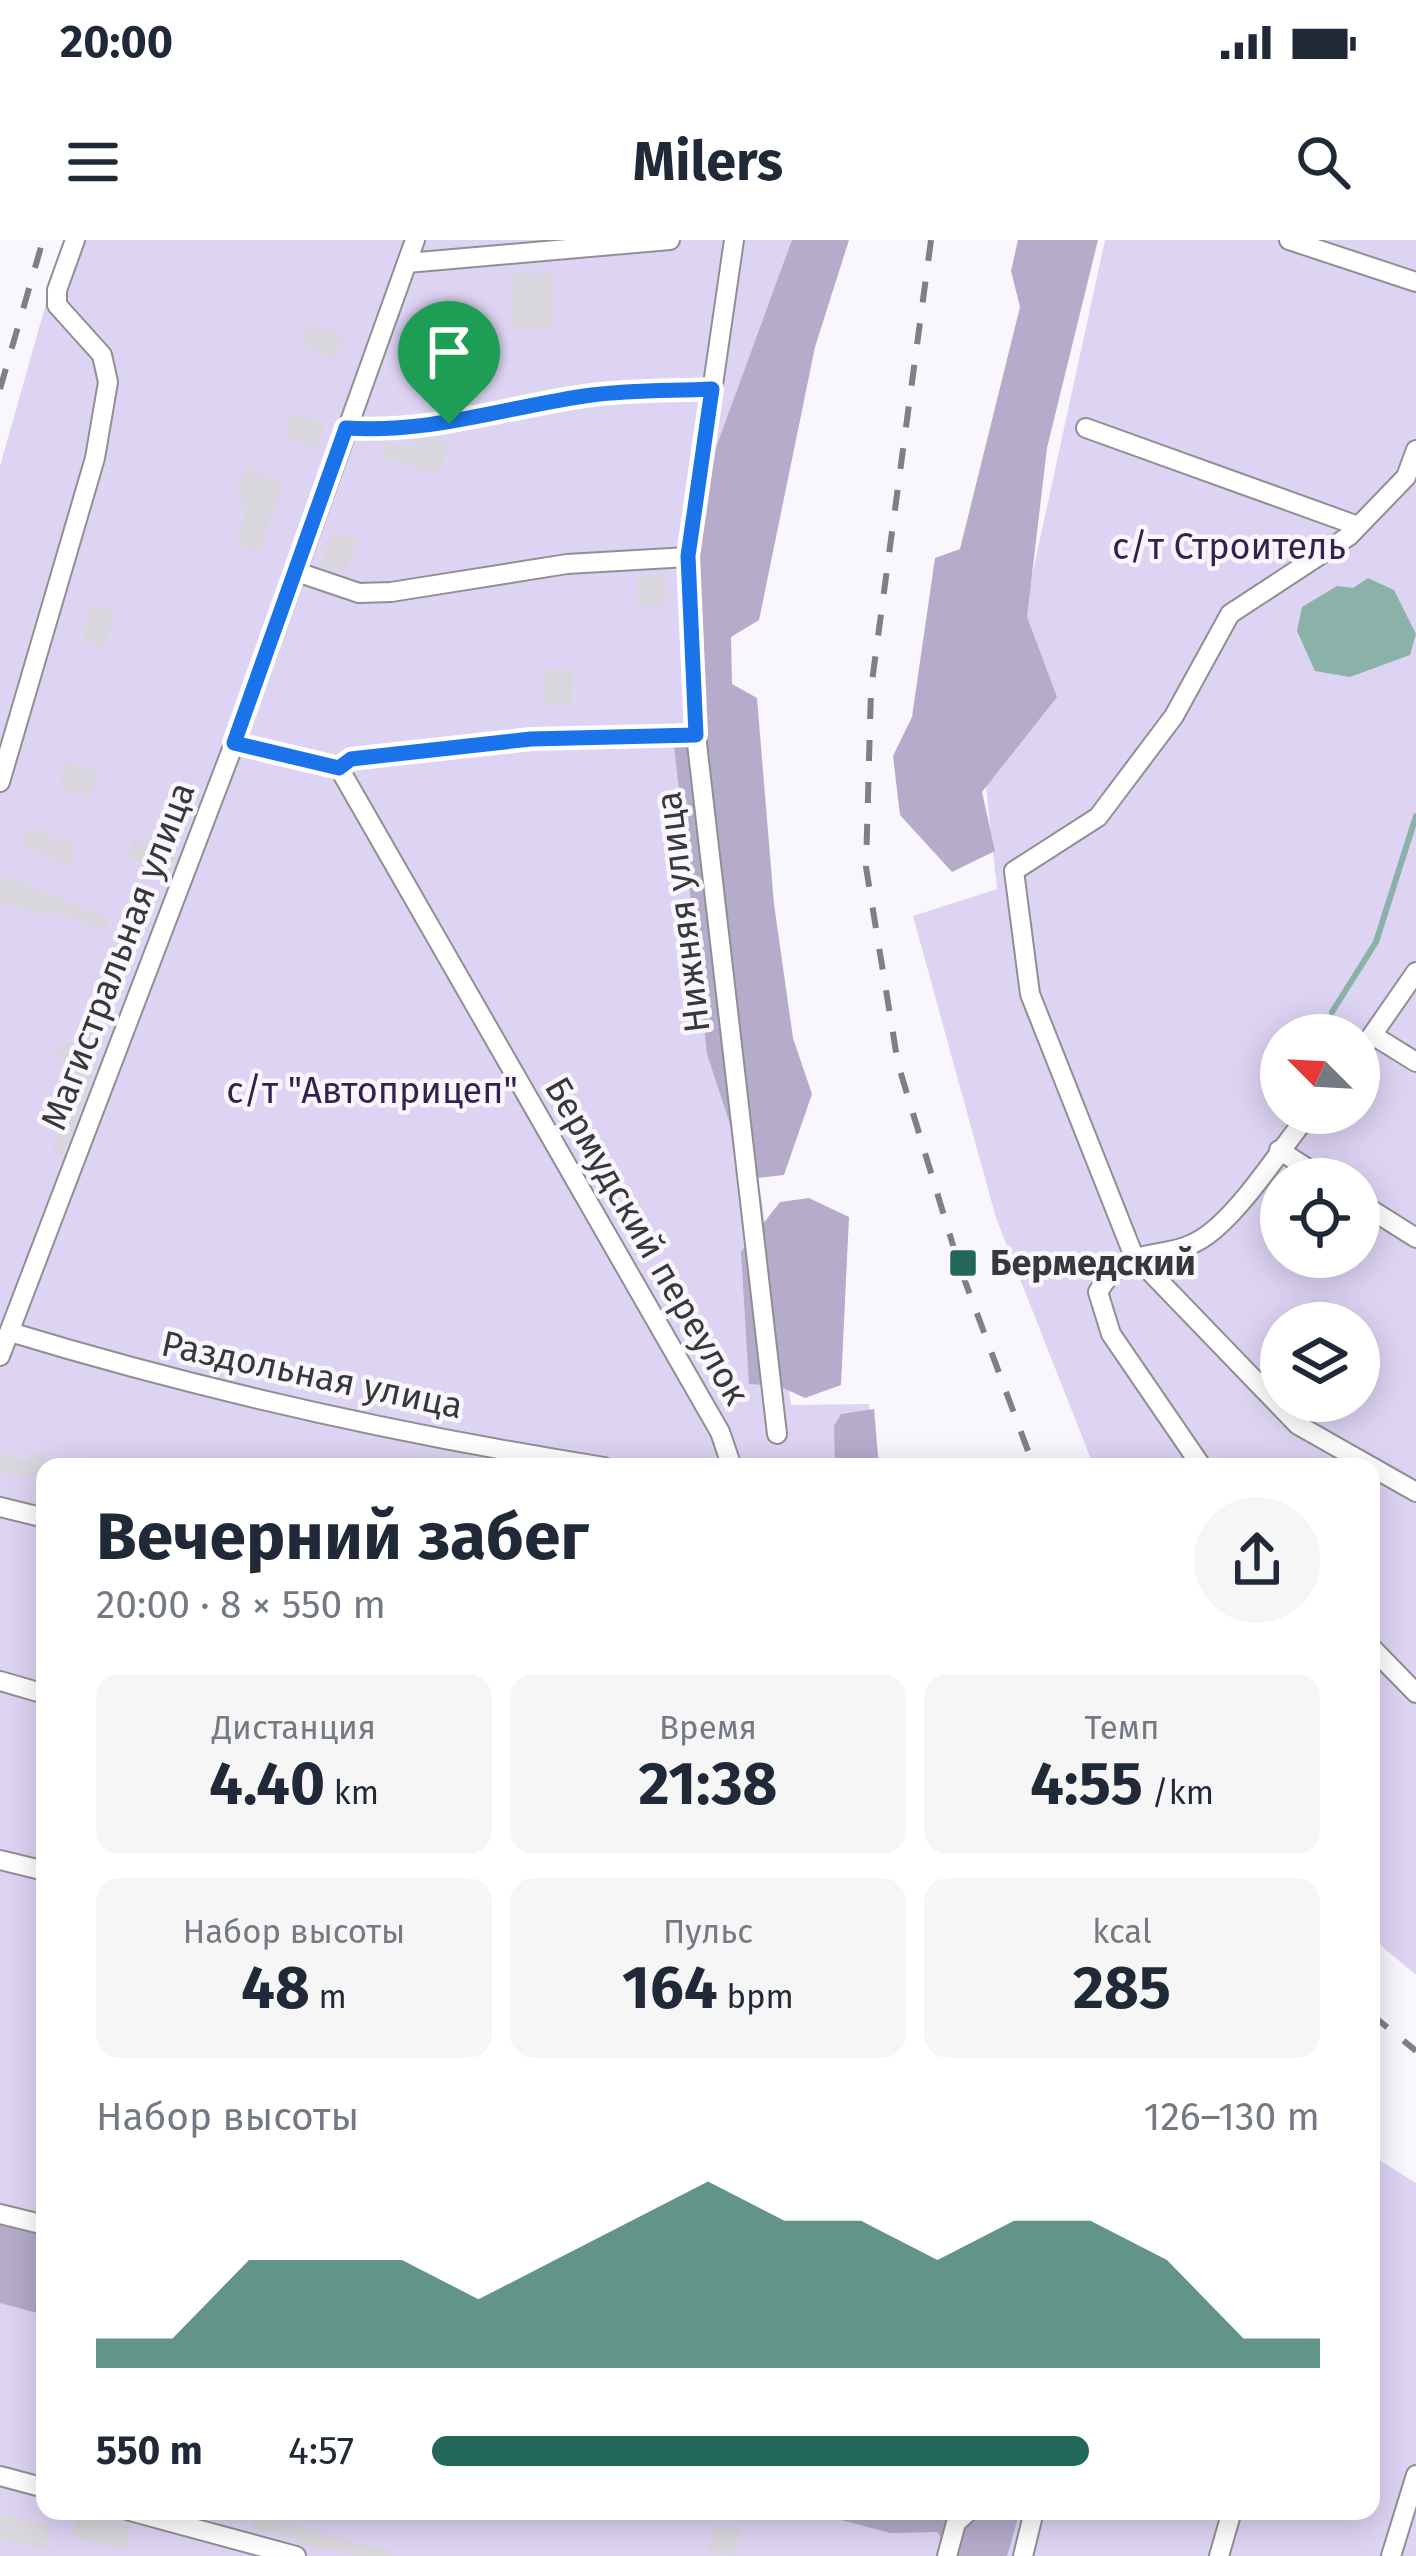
<!DOCTYPE html>
<html lang="ru">
<head>
<meta charset="utf-8">
<style>
  :root { --surface:#fff; --page:#f6f6f7; --text:#1f2937; --muted:#747a83; --accent:#22675a }
  body { margin:0; font-family:"Fira Sans",sans-serif; background:var(--page); color:var(--text); height:100vh; display:flex; flex-direction:column; font-size:45px; white-space:nowrap }
  * { box-sizing:border-box; margin:0 }
  p { font-size:39px; color:var(--muted) }
  .icon { flex:none; width:66px; height:66px; fill:none; stroke:currentColor; stroke-width:2; stroke-linecap:round; stroke-linejoin:round }
  .map { position:relative; flex:1; overflow:hidden }
  .panel { position:absolute; left:36px; top:1218px; width:1344px; height:1062px; display:flex; flex-direction:column; background:var(--surface); border-radius:24px; box-shadow:0 6px 30px #0003 }
  .panel>* { flex:none }
  .needle { width:78px; rotate:294deg }
  .fabs { position:absolute; left:1260px; top:774px; display:grid; gap:24px }
  .fabs a { display:grid; place-items:center; width:120px; height:120px; border-radius:50%; background:var(--surface); box-shadow:0 6px 30px #0003; font-size:60px }
  .pin { position:absolute; display:grid; place-items:center; width:102px; height:102px; color:#fff; margin:-123px -51px; border-radius:50% 50% 50% 0; rotate:-45deg; box-shadow:0 0 12px #0007 }
  .pin .icon { rotate:45deg }
  .round { display:grid; place-items:center; flex:none; width:126px; height:126px; border-radius:63px; background:var(--page) }
  .overview { display:flex; align-items:center; justify-content:space-between; height:204px; padding:0 60px }
  h1 { font-size:66px; font-weight:700; line-height:90px }
  .stats { display:grid; grid-template-columns:repeat(3,1fr); gap:18px; height:204px; padding:12px 60px }
  .stats div { display:grid; align-content:center; border-radius:24px; background:var(--page); text-align:center }
  .stats b { font-size:60px; font-weight:700 }
  .stats small { font-size:33px; font-weight:400 }
  .stats p { font-size:33px }
  .chart { height:336px; padding:24px 60px }
  .chart p { display:flex; justify-content:space-between }
  .chart svg { width:100%; height:216px; margin-top:12px; fill:var(--accent); opacity:.7 }
  ul { padding:0 60px; list-style:none; font-size:39px }
  li { display:grid; grid-template-columns:192px 144px 1fr; align-items:center; height:90px }
  li i { height:30px; border-radius:15px; background:var(--accent) }
  .status { display:flex; justify-content:space-between; align-items:center; height:84px; padding:0 60px; background:var(--surface); direction:ltr }
  .status svg { height:33px; fill:currentColor }
  header { display:flex; justify-content:space-between; align-items:center; height:156px; padding:0 60px; background:var(--surface); font-size:54px; font-weight:700 }
  .map>svg:first-child { display:block }
</style>
</head>
<body>
<div class="status"><b>20:00</b><svg viewBox="0 0 49 12"><path d="M0 12V9h3v3zM5 12V6h3v6zM10 12V3h3v9zM15 12V0h3v12zM26 1h20v11H26zM47 4h2v5h-2z"/></svg></div>
<header><svg class="icon" aria-label="menu" viewBox="0 0 24 24"><path d="M4 6h16M4 12h16M4 18h16"/></svg>Milers<svg class="icon" aria-label="search" viewBox="0 0 24 24"><circle cx="10" cy="10" r="6"/><path d="M15 15l6 6"/></svg></header>
<div class="map">
<svg width="1416" height="2316" viewBox="0 0 1416 2316">
  <rect width="100%" height="100%" fill="#f9f7fd"/>
  <!-- green -->
  <g fill="#ddd4f3" fill-rule="evenodd">
    <path d="M64 0H821L696 500 791 1165 869 1164 874 1227H45V2271H1371V1915L1416 1943V2316H0V226Z"/>
    <path d="M1105 0H1416V1735L1371 1697V1227H1094L996 978 913 676 997 649 986 547ZM1281 795H1359V873H1281ZM1281 939H1359V1017H1281ZM1281 1083H1359V1161H1281Z"/>
  </g>
  <!-- forest -->
  <g fill="#b5abcb">
    <path d="M792 0H849L815 107 759 380 731 397 732 444 757 458 774 664 793 798 812 854 784 935 748 939 707 814 673 495 693 487V402L707 232Z"/>
    <path d="M1018 0H1098L1047 208 1027 377 1057 457 982 552 995 611 952 632 900 575 893 516 912 477 935 318 960 309 1020 67 1011 31Z"/>
    <path d="M809 958 849 977 841 1145 805 1158 779 1146 749 1144 741 1012 780 962Z"/>
    <path d="M874 1169 879 1227H835L834 1186 841 1174Z"/>
    <path d="M0 1978 45 1989V2075L0 2063Z"/>
    <path d="M806 2271H1020L1007 2316H948L951 2310 937 2292 891 2293Z"/>
  </g>
  <!-- water -->
  <path fill="#8ab2a8" d="M1368 338 1394 350 1416 394 1410 415 1350 437 1315 431 1297 391 1302 367 1337 346 1353 348Z"/>
  <g fill="none" stroke-linecap="round" stroke-linejoin="round">
    <!-- stream -->
    <path stroke="#8ab2a8" stroke-width="6" d="M1332 772 1376 702 1416 576"/>
  </g>
  <!-- building -->
  <g fill="#d9d7dd">
    <path d="M513 33 553 34 552 89H512Z"/>
    <path d="M310 82 343 96 333 119 300 105Z"/>
    <path d="M292 173 325 185 316 208 284 196Z"/>
    <path d="M430 198 449 204 439 235 380 215 384 202 419 206 422 199Z"/>
    <path d="M246 228 283 242 259 312 236 305 248 262 235 257Z"/>
    <path d="M333 290 358 299 345 334 320 326Z"/>
    <path d="M665 334V365L638 366 637 335Z"/>
    <path d="M92 363 115 372 105 408 83 401Z"/>
    <path d="M544 429H573L572 466 543 465Z"/>
    <path d="M67 521 99 533 90 558 58 546Z"/>
    <path d="M29 586 77 606 70 625 22 605Z"/>
    <path d="M133 599 176 615 170 632 127 616Z"/>
    <path d="M0 634 110 678 104 692 55 671 52 678 0 661Z"/>
    <path d="M63 801 93 814 85 832 93 835 62 916 51 912 69 867 60 864 71 824 56 817Z"/>
    <path d="M0 1210 28 1222 30 1212 45 1215V1240L0 1232Z"/>
    <path d="M77 2273 131 2285 125 2310 72 2297Z"/>
    <path d="M255 2274 392 2312 391 2316H356L297 2302 299 2298 252 2290Z"/>
    <path d="M0 2275 52 2284 45 2311 0 2299Z"/>
    <path d="M716 2283 741 2290 733 2316 706 2312Z"/>
  </g>
  <g fill="none" stroke-linecap="round" stroke-linejoin="round">
    <defs>
      <g id="minor">
        <path d="M734 0 688 317 696 495 777 1194"/>
        <path d="M1289 0 1416 42"/>
        <path d="M407 23 670 0"/>
        <path d="M347 188C432 194 509 166 592 155 632 150 673 151 712 149"/>
        <path d="M1086 188 1358 286"/>
        <path d="M1416 210 1406 237 1349 296 1230 374 1174 476 1098 577 1014 631 1030 754 1133 1014 1298 1185 1416 1252"/>
        <path d="M294 331 359 353 391 352 567 324 688 317"/>
        <path d="M234 503 339 528 720 1192 732 1227"/>
        <path d="M339 528 351 519 531 499 696 495"/>
        <path d="M0 542 95 218 108 142 102 115 57 65V50L75 0"/>
        <path d="M1374 796 1416 822"/>
        <path d="M1359 814 1416 732"/>
        <path d="M1279 910 1324 939"/>
        <path d="M1359 962 1416 998"/>
        <path d="M10 1092C204 1151 403 1195 604 1227"/>
        <path d="M0 1116 242 483 415 0"/>
        <path d="M1202 1227 1111 1094 1098 1052C1133 994 1168 1030 1215 989 1249 960 1281 908 1310 873"/>
        <path d="M0 1267 45 1278"/>
        <path d="M1371 1407 1416 1453"/>
        <path d="M0 1441 45 1454"/>
        <path d="M0 1620 45 1631"/>
        <path d="M0 1974 45 1985"/>
        <path d="M0 2236 45 2248"/>
        <path d="M130 2271 296 2316"/>
        <path d="M947 2316 956 2283 969 2271"/>
        <path d="M1023 2316 1034 2271"/>
        <path d="M1219 2316 1232 2271"/>
        <path d="M1391 2316 1416 2235"/>
      </g>
    </defs>
    <!-- minor casing -->
    <use href="#minor" stroke="#908f94" stroke-width="22"/>
    <!-- minor -->
    <use href="#minor" stroke="#fff" stroke-width="18"/>
    <!-- rail -->
    <g stroke="#817f83" stroke-width="6" stroke-dasharray="21 21" stroke-linecap="butt">
      <path d="M931 0 871 449 866 627 898 824 959 1025 1034 1227"/>
      <path d="M0 149 43 0"/>
      <path d="M1371 1774 1416 1811"/>
    </g>
  </g>
  <g fill="none" stroke-linecap="round" stroke-linejoin="round">
    <defs>
      <path id="route" d="M712 149 688 316 696 495 531 499 351 519 339 528 234 503 346 188C432 194 509 166 592 155 632 150 673 151 712 149Z"/>
    </defs>
    <!-- route casing -->
    <use href="#route" stroke="#fff" stroke-width="24"/>
    <!-- route -->
    <use href="#route" stroke="#1a73e8" stroke-width="15"/>
  </g>
  <!-- markers -->
  <rect fill="#22675a" stroke="#f9f7fd" stroke-width="4.5" x="948" y="1008" width="30" height="30" rx="6"/>
  <g text-anchor="middle" dominant-baseline="central" stroke-width="9" stroke-linejoin="round" paint-order="stroke">
    <!-- park labels -->
    <g font-size="36" fill="#32224c" stroke="#f9f7fd">
      <text x="1229" y="307">с/т Строитель</text>
      <text x="372" y="851">с/т "Автоприцеп"</text>
    </g>
    <!-- street labels -->
    <g font-size="36" fill="#383739" stroke="#f9f7fd">
      <text transform="translate(683 672) rotate(-97)">Нижняя улица</text>
      <text transform="translate(118 716) rotate(-69)">Магистральная улица</text>
      <text transform="translate(647 1001) rotate(60)">Бермудский переулок</text>
      <text transform="translate(312 1135) rotate(12)">Раздольная улица</text>
    </g>
    <!-- poi labels -->
    <g font-size="36" font-weight="bold" fill="#383739" stroke="#f9f7fd" text-anchor="start">
      <text x="990" y="1023">Бермедский</text>
    </g>
  </g>
</svg>
<div class="fabs">
<a><svg class="needle" viewBox="-14 -14 28 28"><path d="M0-13l5 13h-10z" fill="#e53935"/><path d="M0 13l5-13h-10z" fill="#747a83"/></svg></a>
<a><svg class="icon" aria-label="locate" viewBox="0 0 24 24"><circle cx="12" cy="12" r="6"/><path d="M12 2v4M12 18v4M2 12h4M18 12h4"/></svg></a>
<a><svg class="icon" aria-label="layers" viewBox="0 0 24 24"><path d="M12 4l9 5-9 5-9-5zM3 14l9 5 9-5"/></svg></a>
</div>
<div class="pin" style="left:449px;top:184px;background:#1e9e55"><svg class="icon" aria-label="arrive" viewBox="0 0 24 24"><path d="M6 21V4h12l-3 4 3 4H6"/></svg></div>
<section class="panel">
<div class="overview"><div><h1>Вечерний забег</h1><p>20:00 · 8 × 550 m</p></div><a class="round"><svg class="icon" aria-label="share" viewBox="0 0 24 24"><path d="M12 15V3M7 8l5-5 5 5M5 13v7h14v-7"/></svg></a></div>
<div class="stats">
<div><p>Дистанция</p><b>4.40<small> km</small></b></div>
<div><p>Время</p><b>21:38</b></div>
<div><p>Темп</p><b>4:55<small> /km</small></b></div>
</div>
<div class="stats">
<div><p>Набор высоты</p><b>48<small> m</small></b></div>
<div><p>Пульс</p><b>164<small> bpm</small></b></div>
<div><p>kcal</p><b>285</b></div>
</div>
<div class="chart"><p><span>Набор высоты</span>126–130 m</p>
<svg viewBox="0 0 160 44" preserveAspectRatio="none"><path d="M0 44V38L10 38L20 22L30 22L40 22L50 30L60 22L70 14L80 6L90 14L100 14L110 22L120 14L130 14L140 22L150 38L160 38V44z"/></svg>
</div>
<ul>
<li><b>550 m</b>4:57<i style="width:74%"></i></li>
</ul>
</section>
</div>
</body>
</html>
